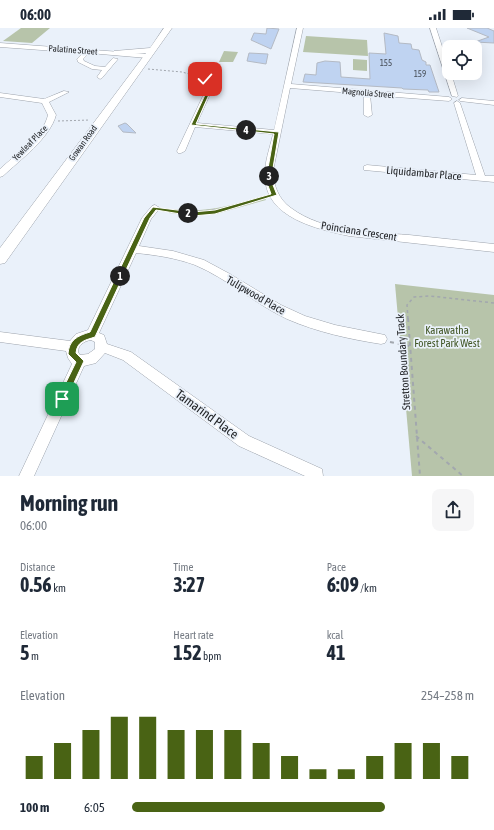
<!DOCTYPE html>
<html lang="en">
<head>
<meta charset="utf-8">
<style>
  :root { --surface:#fff; --page:#f6f6f7; --text:#1f2937; --muted:#747a83; --accent:#496314 }
  body { margin:0; font-family:"Asap Condensed",sans-serif; background:var(--page); color:var(--text); height:100vh; display:flex; flex-direction:column; font-size:15px; white-space:nowrap }
  * { box-sizing:border-box; margin:0 }
  p { font-size:13px; color:var(--muted) }
  .icon { flex:none; width:22px; height:22px; fill:none; stroke:currentColor; stroke-width:2; stroke-linecap:round; stroke-linejoin:round }
  .map { position:relative; height:448px; overflow:hidden }
  .panel { display:flex; flex-direction:column; background:var(--surface); flex:1 }
  .panel>* { flex:none }
  .controls { position:absolute; left:442px; top:12px; display:grid; gap:8px }
  .controls a { display:grid; place-items:center; width:40px; height:40px; border-radius:8px; background:var(--surface); box-shadow:0 4px 16px #0002; font-size:20px }
  .pin { position:absolute; display:grid; place-items:center; width:34px; height:34px; color:#fff; margin:-17px; border-radius:8px; box-shadow:0 2px 6px #0006 }
  .km { position:absolute; width:20px; height:20px; margin:-10px; border-radius:50%; background:#222; color:#fff; font-size:11px; line-height:20px; text-align:center }
  .round { display:grid; place-items:center; flex:none; width:42px; height:42px; border-radius:8px; background:var(--page) }
  .overview { display:flex; align-items:center; justify-content:space-between; height:68px; padding:0 20px }
  h1 { font-size:22px; font-weight:700; line-height:30px }
  .figures { display:grid; grid-template-columns:repeat(3,1fr); gap:6px; height:68px; padding:4px 20px }
  .figures div { display:grid; align-content:center }
  .figures b { font-size:20px; font-weight:700 }
  .figures small { font-size:11px; font-weight:400 }
  .figures p { font-size:11px }
  .chart { height:112px; padding:8px 20px }
  .chart p { display:flex; justify-content:space-between }
  .chart svg { width:100%; height:72px; margin-top:4px; stroke:var(--accent); stroke-width:6 }
  ul { padding:0 20px; list-style:none; font-size:13px }
  li { display:grid; grid-template-columns:64px 48px 1fr; align-items:center; height:30px }
  li i { height:10px; border-radius:5px; background:var(--accent) }
  .status { display:flex; justify-content:space-between; align-items:center; height:28px; padding:0 20px; background:var(--surface); direction:ltr }
  .status svg { height:11px; fill:currentColor }
  .map>svg:first-child { display:block }
</style>
</head>
<body>
<div class="status"><b>06:00</b><svg viewBox="0 0 49 12"><path d="M0 12V9h3v3zM5 12V6h3v6zM10 12V3h3v9zM15 12V0h3v12zM26 1h20v11H26zM47 4h2v5h-2z"/></svg></div>
<div class="map">
<svg width="494" height="448" viewBox="0 0 494 448">
  <rect width="100%" height="100%" fill="#eaf1fa"/>
  <!-- green -->
  <g fill="#b7c4aa">
    <path d="M21 0H50L32 15 3 13Z"/>
    <path d="M306 8 367 12 368 28 303 24Z"/>
    <path d="M224 23 238 24 233 34H219Z"/>
    <path d="M353 31 367 32V43L353 42Z"/>
    <path d="M264 168 266 172 216 186 194 187 169 185 171 181C209 185 228 178 264 168Z"/>
    <path d="M395 256 494 267V448H412Z"/>
  </g>
  <!-- building -->
  <g fill="#bfd3f1" stroke="#b4bac4">
    <path d="M267 0 279 1 271 21 251 12 254 5 266 6Z"/>
    <path d="M467 0H487L494 3V15L475 14 489 9Z"/>
    <path d="M384 5 398 8 399 15 411 16 412 21 419 22 422 32 426 34V37H430L439 64H429L428 62 403 61 402 60 303 54 305 46 316 47 317 35 325 33 340 34 341 49 370 51 369 25 386 26Z"/>
    <path d="M249 25 268 26 266 36 247 33Z"/>
    <path d="M125 95 127 96 136 105 123 104 118 98Z"/>
  </g>
  <g fill="none" stroke-linecap="round" stroke-linejoin="round">
    <defs>
      <g id="minor">
        <path d="M297 0H303L291 56 449 69 452 71 449 73 370 67 372 87 368 89 364 87V66L290 60 273 143C273 157 279 172 291 180 323 204 371 204 409 207 437 210 466 213 494 216V224L349 208C317 201 266 190 265 149 264 135 270 120 273 106L195 99 185 123 181 125H178L177 123 210 53 213 51 216 53 197 95 274 102Z"/>
        <path d="M430 0H436L449 40V45H451L458 68 457 69 452 68Z"/>
        <path d="M0 15 147 26 150 28 147 30 89 25 83 31 84 33 95 38 105 39 113 30 118 31 102 50 100 51 97 49 102 42 92 41 78 34 77 31 83 25 0 19Z"/>
        <path d="M64 63 69 64 49 74 56 87C50 110 20 132 3 148L0 149V141C16 126 43 109 48 87L42 75 0 69V65L44 71Z"/>
        <path d="M462 70 494 73V77L460 73 459 72Z"/>
        <path d="M457 73 460 75 485 148H494V154L364 142V138L367 137 476 147 454 75Z"/>
        <path d="M155 177 160 180 151 191 139 218 173 223 204 232 230 246 281 277 305 288 335 297 385 307 387 311 385 315 381 316C349 311 317 304 287 291 255 276 228 251 195 237 176 230 156 227 136 225L99 305 104 307 107 316 131 324 249 408 322 441 323 448H305L239 418 123 332 105 325 96 335 84 338 34 448H19L72 336 68 330 66 323 0 314V304L70 313 76 306 88 302 142 190 152 178ZM91 312 95 314V321L88 326 80 327 78 324C78 317 84 313 91 312Z"/>
      </g>
      <path id="secondary" d="M164 0H172L5 235 0 236V220L146 25 117 27 113 25 114 23 150 20Z"/>
    </defs>
    <!-- minor casing -->
    <use href="#minor" stroke="#9da3ac" stroke-width="1"/>
    <!-- secondary casing -->
    <use href="#secondary" stroke="#9da3ac" stroke-width="1"/>
    <!-- path-far2 -->
    <g stroke="#a2a7ae" stroke-width="1" stroke-dasharray="2 2" stroke-linecap="butt">
      <path d="M148 41 182 44 207 51"/>
      <path d="M58 93 90 92"/>
    </g>
    <!-- path-far1 -->
    <g stroke="#a2a7ae" stroke-width="1.5" stroke-dasharray="3 3" stroke-linecap="butt">
      <path d="M164 182C200 188 231 179 266 169"/>
      <path d="M408 291 407 277 414 269 430 268 494 275"/>
    </g>
    <!-- path -->
    <g stroke="#a2a7ae" stroke-width="2" stroke-dasharray="4 4" stroke-linecap="butt">
      <path d="M408 290 420 448"/>
      <path d="M390 314 409 318"/>
      <path d="M416 408 463 448"/>
    </g>
    <!-- minor -->
    <use href="#minor" fill="#fff" fill-rule="evenodd"/>
    <!-- secondary -->
    <use href="#secondary" fill="#fff" fill-rule="evenodd"/>
  </g>
  <!-- route -->
  <path fill="#496314" stroke="#fff" d="M203 50 215 53 196 96 279 104 271 152 277 167 215 186 193 188 156 182 150 190 95 309C86 312 77 313 76 325L84 333 65 374H59L58 371 76 334 68 326C69 312 77 308 90 304L144 190 153 179 193 184 215 182 271 166 266 152 274 106 191 97 211 54 203 51Z"/>
  <g text-anchor="middle" dominant-baseline="central" stroke-width="3.5" stroke-linejoin="round" paint-order="stroke">
    <!-- far-street labels -->
    <g font-size="9" fill="#1e2023" stroke="#eaf1fa">
      <text transform="translate(73 22) rotate(4)">Palatine Street</text>
      <text transform="translate(368 65) rotate(5)">Magnolia Street</text>
      <text transform="translate(30 115) rotate(-46)">Yewleaf Place</text>
      <text transform="translate(83 115) rotate(-54)">Gowan Road</text>
    </g>
    <!-- number labels -->
    <g font-size="9" fill="#464d56">
      <text x="386" y="35">155</text>
      <text x="420" y="46">159</text>
    </g>
    <!-- street labels -->
    <g font-size="11" fill="#1e2023" stroke="#eaf1fa">
      <text transform="translate(424 145) rotate(5)">Liquidambar Place</text>
      <text transform="translate(359 203) rotate(9)">Poinciana Crescent</text>
      <text transform="translate(256 267) rotate(30)">Tulipwood Place</text>
      <text transform="translate(403 334) rotate(-94)">Stretton Boundary Track</text>
    </g>
    <!-- park labels -->
    <g font-size="11" fill="#415625" stroke="#eaf1fa">
      <text x="447" y="302">Karawatha<tspan x="447" dy="13">Forest Park West</tspan></text>
    </g>
    <!-- near-street labels -->
    <g font-size="13" fill="#1e2023" stroke="#eaf1fa">
      <text transform="translate(207 386) rotate(36)">Tamarind Place</text>
    </g>
  </g>
</svg>
<div class="controls">
<a><svg class="icon" aria-label="locate" viewBox="0 0 24 24"><circle cx="12" cy="12" r="6"/><path d="M12 2v4M12 18v4M2 12h4M18 12h4"/></svg></a>
</div>
<div class="pin" style="left:62px;top:371px;background:#1e9e55"><svg class="icon" aria-label="arrive" viewBox="0 0 24 24"><path d="M6 21V4h12l-3 4 3 4H6"/></svg></div>
<div class="pin" style="left:205px;top:51px;background:#d93025"><svg class="icon" aria-label="check" viewBox="0 0 24 24"><path d="M5 12l5 5 9-10"/></svg></div>
<b class="km" style="left:120px;top:248px">1</b>
<b class="km" style="left:188px;top:185px">2</b>
<b class="km" style="left:269px;top:148px">3</b>
<b class="km" style="left:246px;top:102px">4</b>
</div>
<section class="panel">
<div class="overview"><div><h1>Morning run</h1><p>06:00</p></div><a class="round"><svg class="icon" aria-label="share" viewBox="0 0 24 24"><path d="M12 15V3M7 8l5-5 5 5M5 13v7h14v-7"/></svg></a></div>
<div class="figures">
<div><p>Distance</p><b>0.56<small> km</small></b></div>
<div><p>Time</p><b>3:27</b></div>
<div><p>Pace</p><b>6:09<small> /km</small></b></div>
</div>
<div class="figures">
<div><p>Elevation</p><b>5<small> m</small></b></div>
<div><p>Heart rate</p><b>152<small> bpm</small></b></div>
<div><p>kcal</p><b>41</b></div>
</div>
<div class="chart"><p><span>Elevation</span>254–258 m</p>
<svg viewBox="0 0 160 44" preserveAspectRatio="none"><path d="M5 44V30M15 44V22M25 44V14M35 44V6M45 44V6M55 44V14M65 44V14M75 44V14M85 44V22M95 44V30M105 44V38M115 44V38M125 44V30M135 44V22M145 44V22M155 44V30"/></svg>
</div>
<ul>
<li><b>100 m</b>6:05<i style="width:74%"></i></li>
</ul>
</section>
</body>
</html>
